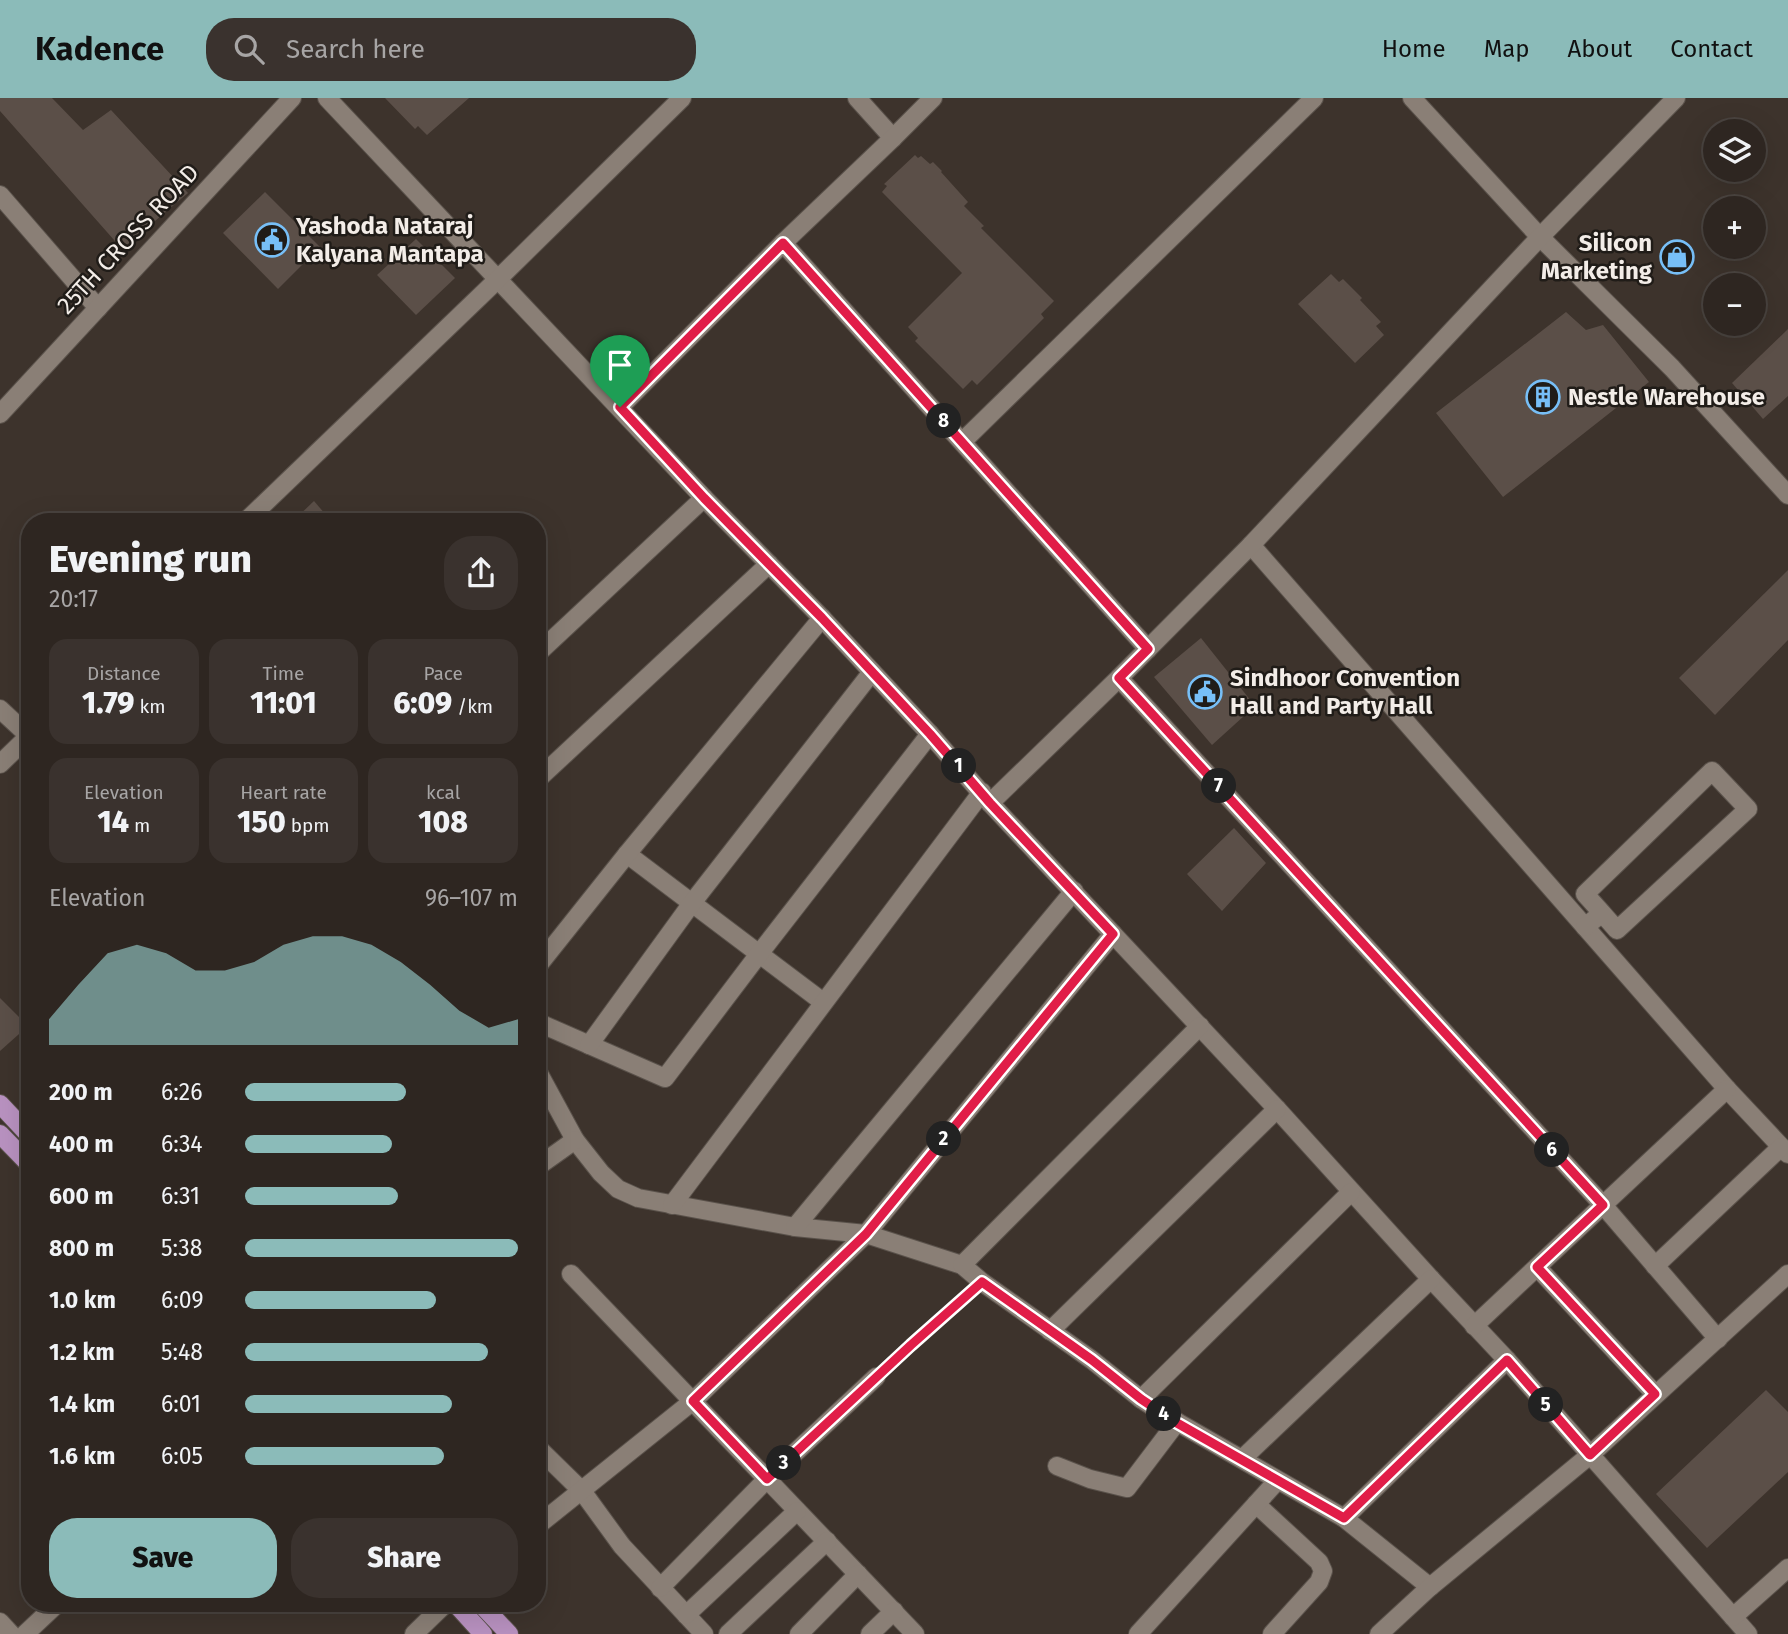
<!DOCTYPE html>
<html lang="en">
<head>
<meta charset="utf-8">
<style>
  :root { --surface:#2e2621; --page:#3a322e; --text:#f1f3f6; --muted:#a7a5a5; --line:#49433f; --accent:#8bbbb9 }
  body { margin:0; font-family:"Fira Sans",sans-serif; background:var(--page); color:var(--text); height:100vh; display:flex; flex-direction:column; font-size:26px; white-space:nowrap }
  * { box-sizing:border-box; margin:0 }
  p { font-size:23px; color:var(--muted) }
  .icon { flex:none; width:38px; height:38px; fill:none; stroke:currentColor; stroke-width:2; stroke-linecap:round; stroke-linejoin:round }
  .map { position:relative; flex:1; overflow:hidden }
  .details { position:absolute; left:21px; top:415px; width:525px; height:1099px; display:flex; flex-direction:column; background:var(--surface); border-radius:28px; box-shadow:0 7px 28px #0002,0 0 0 2px var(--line) }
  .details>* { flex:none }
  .buttons { position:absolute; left:1703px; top:21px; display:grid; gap:14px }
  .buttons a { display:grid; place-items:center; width:63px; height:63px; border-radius:50%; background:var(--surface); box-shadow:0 7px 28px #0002,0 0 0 2px var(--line); font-size:35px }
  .pin { position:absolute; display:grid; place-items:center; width:60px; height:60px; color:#fff; margin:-72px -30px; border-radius:50% 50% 50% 0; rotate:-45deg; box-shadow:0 0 7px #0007 }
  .pin .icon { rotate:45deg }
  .km { position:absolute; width:35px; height:35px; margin:-18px; border-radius:50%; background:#222; color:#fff; font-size:19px; line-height:35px; text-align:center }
  .round { display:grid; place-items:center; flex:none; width:74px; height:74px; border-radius:28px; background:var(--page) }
  .summary { display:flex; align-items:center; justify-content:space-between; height:119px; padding:0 28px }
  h1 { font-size:38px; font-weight:800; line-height:52px }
  .metrics { display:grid; grid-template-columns:repeat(3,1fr); gap:10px; height:119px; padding:7px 28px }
  .metrics div { display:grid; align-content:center; border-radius:18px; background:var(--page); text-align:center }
  .metrics b { font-size:30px; font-weight:800 }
  .metrics small { font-size:19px; font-weight:400 }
  .metrics p { font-size:19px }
  .chart { height:196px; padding:14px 28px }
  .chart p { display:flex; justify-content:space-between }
  .chart svg { width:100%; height:126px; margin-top:7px; fill:var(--accent); opacity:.7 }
  .primary-button { display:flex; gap:14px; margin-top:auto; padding:14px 28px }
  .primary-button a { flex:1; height:80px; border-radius:28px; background:var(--accent); color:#111; font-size:28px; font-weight:800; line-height:80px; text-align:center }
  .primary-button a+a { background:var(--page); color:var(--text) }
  ul { padding:0 28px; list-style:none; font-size:23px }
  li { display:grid; grid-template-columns:112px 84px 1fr; align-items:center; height:52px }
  li i { height:18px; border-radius:9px; background:var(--accent) }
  header { display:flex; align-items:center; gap:42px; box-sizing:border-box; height:98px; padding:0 35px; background:var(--accent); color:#111 }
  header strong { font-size:33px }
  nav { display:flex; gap:38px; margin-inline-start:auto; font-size:24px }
  .search { width:490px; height:63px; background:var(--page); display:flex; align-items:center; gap:18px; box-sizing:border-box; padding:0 24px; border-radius:28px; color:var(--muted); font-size:26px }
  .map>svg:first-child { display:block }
</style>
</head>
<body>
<header>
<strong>Kadence</strong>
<div class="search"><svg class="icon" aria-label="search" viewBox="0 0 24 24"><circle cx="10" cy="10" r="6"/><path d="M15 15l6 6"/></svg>Search here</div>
<nav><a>Home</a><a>Map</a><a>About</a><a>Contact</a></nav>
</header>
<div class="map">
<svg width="1788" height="1536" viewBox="0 0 1788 1536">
  <rect width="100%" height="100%" fill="#3d332c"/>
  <!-- building -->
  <g fill="#5b4f48">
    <path d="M0 0H52L83 32 111 12 188 95 122 151 0 13Z"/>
    <path d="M385 0H469L427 37 418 28 415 31Z"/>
    <path d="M915 57 918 60 921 58 930 66 933 64 942 73 941 74 968 104 964 108 984 128 981 130 1054 203 1041 216 1044 220 977 287 972 282 963 291 915 243 918 240 908 229 962 175 882 94 887 88 884 86Z"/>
    <path d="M265 94 320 149 278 191 223 135Z"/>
    <path d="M416 141 455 180 416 217 377 177Z"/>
    <path d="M1331 176 1339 184 1343 181 1362 200 1360 202 1381 224 1376 228 1384 237 1355 265 1298 206Z"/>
    <path d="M1566 214 1586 232 1603 227 1649 284 1503 399 1436 315Z"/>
    <path d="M1788 231V298L1763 321 1732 285Z"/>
    <path d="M314 403 332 424H292Z"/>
    <path d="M1788 472V542L1715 617 1679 580Z"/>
    <path d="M1201 540 1255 608 1212 647 1154 579Z"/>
    <path d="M1234 730 1266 765 1222 813 1187 776Z"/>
    <path d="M0 900 28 928 0 953Z"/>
    <path d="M1766 1292 1788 1314V1374L1707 1450 1656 1396Z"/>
  </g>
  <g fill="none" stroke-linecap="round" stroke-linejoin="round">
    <defs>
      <g id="minor">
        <path d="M327 0 704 400 822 520 930 636 990 705 1277 1011 1431 1181 1507 1262 1748 1536"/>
        <path d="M857 0 893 40"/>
        <path d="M1412 0 1540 139 1672 270 1788 397"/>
        <path d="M0 97 98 210"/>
        <path d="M783 145 1148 551"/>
        <path d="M620 309 783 145 893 40 933 0"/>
        <path d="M0 316 292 0"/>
        <path d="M963 343 1314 0"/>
        <path d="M245 424 497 182 682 0"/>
        <path d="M1251 447 1727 991 1788 1056"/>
        <path d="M537 556 704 400"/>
        <path d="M1119 580 1603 1107 1474 1228"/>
        <path d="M0 611 29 638"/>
        <path d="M0 666 30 637"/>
        <path d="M537 682 769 466"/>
        <path d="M990 705 1119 580 1251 447 1540 139 1676 0"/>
        <path d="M627 756 823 904"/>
        <path d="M1585 829 1602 815 1585 796 1712 673 1748 711 1617 832 1602 815"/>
        <path d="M537 869 627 756 822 520"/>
        <path d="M537 924 665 980 759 856 930 636"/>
        <path d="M589 947 692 805 872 574"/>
        <path d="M537 972 575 1042 601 1075 618 1091 638 1100 795 1129 866 1136 962 1167 982 1184 1092 1262 1141 1301 1177 1324 1344 1420 1430 1489"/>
        <path d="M537 1069 575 1042"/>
        <path d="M672 1107 982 694"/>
        <path d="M795 1129 1074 793"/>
        <path d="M962 1167 1200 928"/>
        <path d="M1655 1168 1781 1049"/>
        <path d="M1537 1169 1655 1296"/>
        <path d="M571 1176 915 1536"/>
        <path d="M1050 1233 1277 1011"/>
        <path d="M1718 1241 1603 1107 1727 991"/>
        <path d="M1141 1301 1351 1094"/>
        <path d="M537 1349 582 1393 622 1448 704 1536"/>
        <path d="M1242 1361 1431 1181"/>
        <path d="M1057 1368 1090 1381 1127 1390 1177 1324"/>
        <path d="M1256 1406 1319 1464 1323 1473 1319 1484 1272 1536"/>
        <path d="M1344 1420 1507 1262"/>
        <path d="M537 1428 693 1303 866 1136 1113 836"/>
        <path d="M660 1490 767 1381 876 1279"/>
        <path d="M686 1517 797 1413"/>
        <path d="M1733 1519 1788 1470"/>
        <path d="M0 1524 11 1536"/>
        <path d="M25 1536 58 1505"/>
        <path d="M414 1536 446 1505"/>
        <path d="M728 1536 827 1443"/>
        <path d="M799 1536 858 1476"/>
        <path d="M870 1536 894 1513"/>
        <path d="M1138 1536 1277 1383"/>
        <path d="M1379 1536 1430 1489 1590 1357 1788 1176"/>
      </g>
      <g id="major">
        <path d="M0 1006 30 1038"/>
        <path d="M0 1036 30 1067"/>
        <path d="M455 1505 483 1536"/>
        <path d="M480 1505 509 1536"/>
      </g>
    </defs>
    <!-- minor casing -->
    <use href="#minor" stroke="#5a524b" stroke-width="20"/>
    <!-- major casing -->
    <use href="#major" stroke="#5a524b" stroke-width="20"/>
    <!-- path -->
    <path stroke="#928a84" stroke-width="2.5" stroke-dasharray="5 5" stroke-linecap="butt" d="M889 1267 970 1195"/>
    <!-- minor -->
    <use href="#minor" stroke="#8a7f76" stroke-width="18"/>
    <!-- major -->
    <use href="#major" stroke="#b992c1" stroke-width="18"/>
  </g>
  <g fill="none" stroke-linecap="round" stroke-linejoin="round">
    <defs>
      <path id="route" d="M783 145 1148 551 1119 580 1603 1107 1537 1169 1655 1296 1590 1357 1507 1262 1344 1420 1177 1325 1141 1301 1092 1262 982 1184 911 1247 767 1381 693 1303 866 1136 1113 836 990 705 930 636 822 520 704 400 620 309Z"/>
    </defs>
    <!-- route casing -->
    <use href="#route" stroke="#fff" stroke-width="14"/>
    <!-- route -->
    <use href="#route" stroke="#e11d48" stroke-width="9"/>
  </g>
  <!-- icons -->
  <defs>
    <symbol id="civic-ring" viewBox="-11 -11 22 22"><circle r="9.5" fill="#201c18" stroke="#77bff7" stroke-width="1.5"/><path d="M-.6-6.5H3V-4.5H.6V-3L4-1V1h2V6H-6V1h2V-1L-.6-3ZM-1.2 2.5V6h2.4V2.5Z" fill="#77bff7"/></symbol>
    <symbol id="shop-ring" viewBox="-11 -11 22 22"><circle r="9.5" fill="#201c18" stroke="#77bff7" stroke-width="1.5"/><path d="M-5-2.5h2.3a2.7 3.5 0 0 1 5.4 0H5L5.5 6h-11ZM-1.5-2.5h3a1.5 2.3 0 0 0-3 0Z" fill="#77bff7"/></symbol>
    <symbol id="building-ring" viewBox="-11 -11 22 22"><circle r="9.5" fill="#201c18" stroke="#77bff7" stroke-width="1.5"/><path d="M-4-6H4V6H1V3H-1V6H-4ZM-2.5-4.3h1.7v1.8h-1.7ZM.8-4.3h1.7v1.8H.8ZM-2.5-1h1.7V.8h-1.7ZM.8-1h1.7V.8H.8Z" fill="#77bff7"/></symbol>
  </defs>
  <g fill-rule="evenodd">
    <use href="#civic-ring" x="253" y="123" width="38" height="38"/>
    <use href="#shop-ring" x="1658" y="140" width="38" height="38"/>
    <use href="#building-ring" x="1524" y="280" width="38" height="38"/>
    <use href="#civic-ring" x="1186" y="575" width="38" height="38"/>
  </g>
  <g text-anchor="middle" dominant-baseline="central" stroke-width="5" stroke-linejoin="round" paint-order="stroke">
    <!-- poi labels -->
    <g font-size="24" font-weight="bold" fill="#f3ede8" stroke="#201c18" text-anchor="start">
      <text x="296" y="128">Yashoda Nataraj<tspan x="296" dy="28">Kalyana Mantapa</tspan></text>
      <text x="1652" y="145" text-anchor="end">Silicon<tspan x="1652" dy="28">Marketing</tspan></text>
      <text x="1568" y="299">Nestle Warehouse</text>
      <text x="1230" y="580">Sindhoor Convention<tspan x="1230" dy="28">Hall and Party Hall</tspan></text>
    </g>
    <!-- street labels -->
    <g font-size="24" fill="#f3ede8" stroke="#201c18">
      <text transform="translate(128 141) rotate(-47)">25TH CROSS ROAD</text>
    </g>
  </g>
</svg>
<div class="buttons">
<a><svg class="icon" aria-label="layers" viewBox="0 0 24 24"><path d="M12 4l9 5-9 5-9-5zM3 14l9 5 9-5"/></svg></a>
<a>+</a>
<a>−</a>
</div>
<div class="pin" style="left:620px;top:309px;background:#1e9e55"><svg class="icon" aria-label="arrive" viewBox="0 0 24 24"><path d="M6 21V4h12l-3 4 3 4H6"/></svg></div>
<b class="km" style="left:959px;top:668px">1</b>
<b class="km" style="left:944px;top:1041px">2</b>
<b class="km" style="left:784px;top:1365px">3</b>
<b class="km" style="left:1164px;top:1316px">4</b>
<b class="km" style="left:1546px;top:1307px">5</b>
<b class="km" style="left:1552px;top:1052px">6</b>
<b class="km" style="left:1219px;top:688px">7</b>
<b class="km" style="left:944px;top:323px">8</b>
<section class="details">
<div class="summary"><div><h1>Evening run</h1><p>20:17</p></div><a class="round"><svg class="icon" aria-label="share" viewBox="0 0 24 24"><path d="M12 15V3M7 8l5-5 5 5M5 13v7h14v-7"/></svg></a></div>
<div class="metrics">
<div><p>Distance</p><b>1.79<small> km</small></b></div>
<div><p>Time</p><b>11:01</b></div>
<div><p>Pace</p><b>6:09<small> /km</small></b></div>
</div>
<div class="metrics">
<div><p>Elevation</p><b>14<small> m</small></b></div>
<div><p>Heart rate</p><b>150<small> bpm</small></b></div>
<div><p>kcal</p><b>108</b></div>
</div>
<div class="chart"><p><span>Elevation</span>96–107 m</p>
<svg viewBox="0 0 160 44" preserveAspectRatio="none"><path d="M0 44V35L10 23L20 12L30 9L40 12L50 18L60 18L70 15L80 9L90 6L100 6L110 9L120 15L130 23L140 32L150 38L160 35V44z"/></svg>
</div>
<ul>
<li><b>200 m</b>6:26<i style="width:59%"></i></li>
<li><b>400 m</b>6:34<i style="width:54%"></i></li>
<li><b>600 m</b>6:31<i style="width:56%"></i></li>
<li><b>800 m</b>5:38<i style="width:100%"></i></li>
<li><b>1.0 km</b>6:09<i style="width:70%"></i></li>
<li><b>1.2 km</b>5:48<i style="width:89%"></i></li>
<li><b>1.4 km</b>6:01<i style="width:76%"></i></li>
<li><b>1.6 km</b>6:05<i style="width:73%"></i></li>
</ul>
<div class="primary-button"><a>Save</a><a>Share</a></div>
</section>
</div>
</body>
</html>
